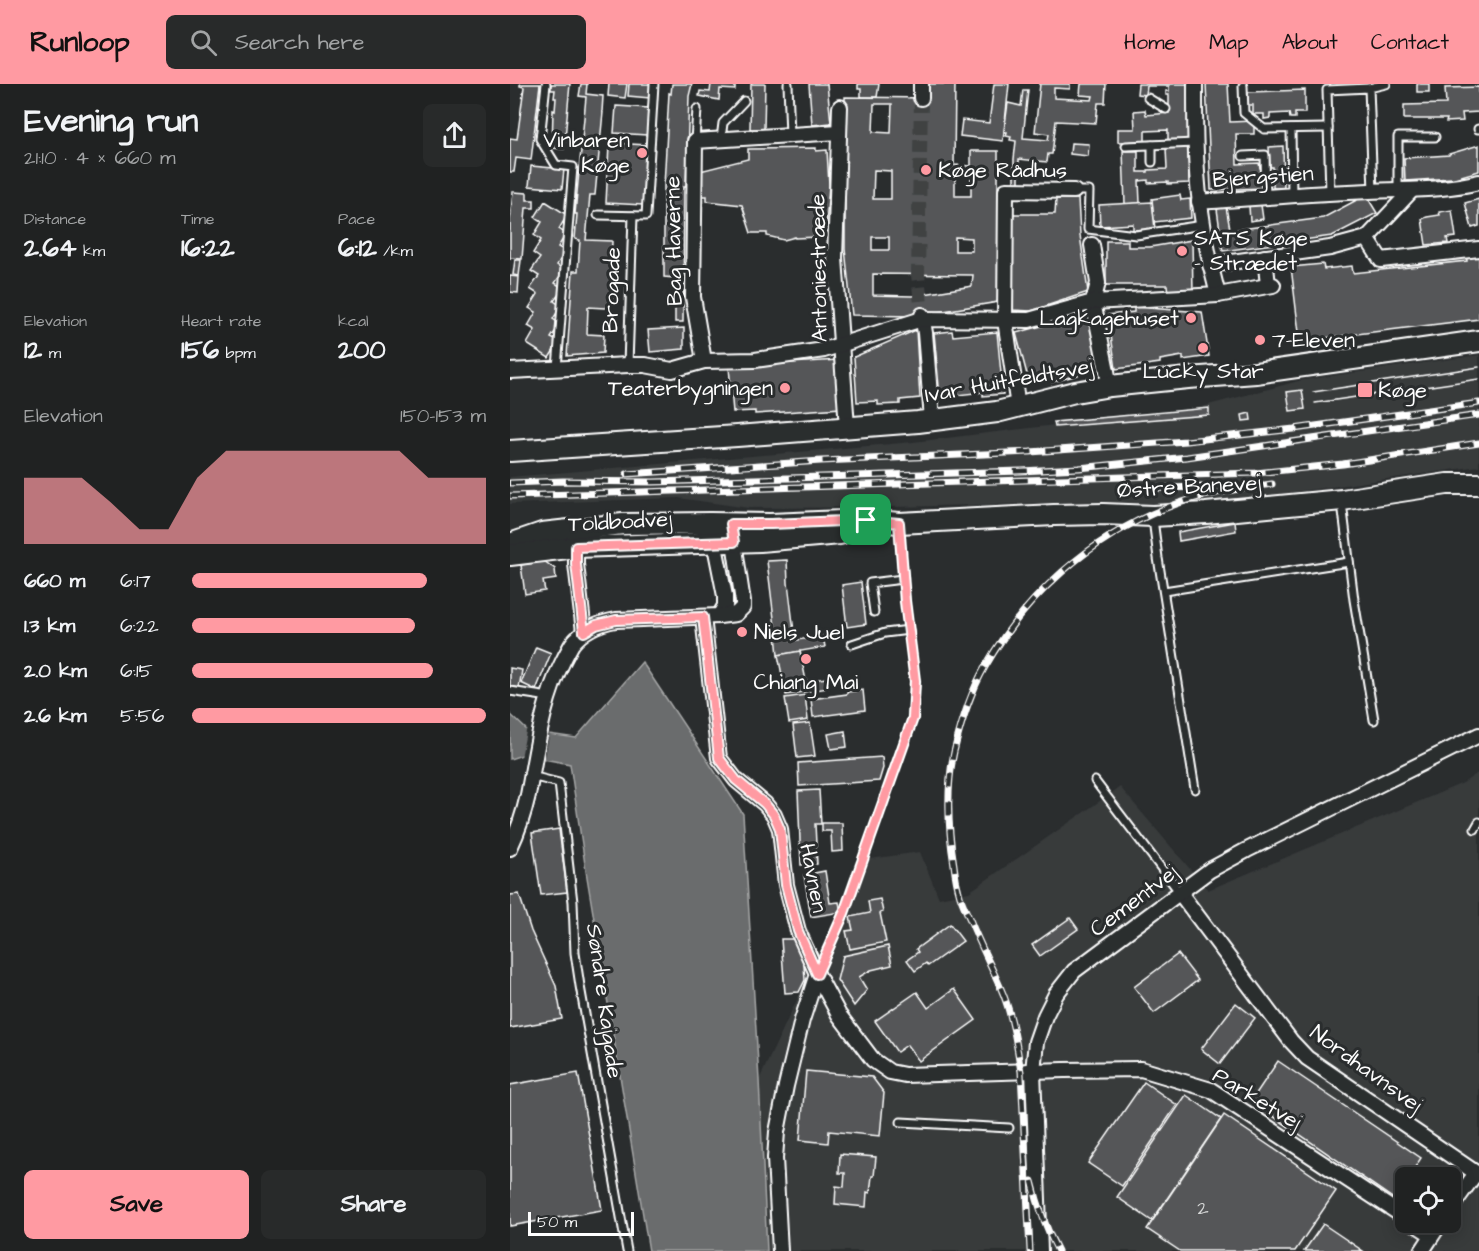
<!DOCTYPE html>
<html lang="en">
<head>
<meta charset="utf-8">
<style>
  :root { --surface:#202222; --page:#282a2a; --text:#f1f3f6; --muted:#a2a4a5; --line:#3d3f40; --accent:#ff9aa2 }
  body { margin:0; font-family:"Architects Daughter",sans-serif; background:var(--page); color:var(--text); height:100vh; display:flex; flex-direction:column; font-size:22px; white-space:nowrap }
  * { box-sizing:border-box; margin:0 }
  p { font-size:20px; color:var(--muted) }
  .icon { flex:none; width:33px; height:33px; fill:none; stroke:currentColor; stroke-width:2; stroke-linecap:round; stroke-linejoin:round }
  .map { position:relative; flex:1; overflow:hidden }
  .sheet { display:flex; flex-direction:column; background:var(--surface); width:510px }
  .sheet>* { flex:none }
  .buttons { position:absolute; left:885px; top:1083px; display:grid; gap:12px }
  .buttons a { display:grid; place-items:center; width:66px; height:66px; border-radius:9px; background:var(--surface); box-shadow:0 3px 15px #0003,0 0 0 2px var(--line); font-size:30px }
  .scale { position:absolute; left:18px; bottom:15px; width:106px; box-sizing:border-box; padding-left:6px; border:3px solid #fff; border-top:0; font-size:16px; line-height:21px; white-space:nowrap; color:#fff; -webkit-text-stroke:4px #2a2d2e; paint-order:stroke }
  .pin { position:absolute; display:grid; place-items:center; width:51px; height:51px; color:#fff; margin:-26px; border-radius:12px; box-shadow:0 3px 9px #0006 }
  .round { display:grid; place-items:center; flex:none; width:63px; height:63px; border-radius:9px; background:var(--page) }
  .head { display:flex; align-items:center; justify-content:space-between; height:102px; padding:0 24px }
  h1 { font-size:33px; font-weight:800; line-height:45px }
  .figures { display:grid; grid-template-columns:repeat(3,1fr); gap:9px; height:102px; padding:6px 24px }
  .figures div { display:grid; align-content:center }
  .figures b { font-size:26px; font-weight:800 }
  .figures small { font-size:16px; font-weight:400 }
  .figures p { font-size:16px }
  .chart { height:168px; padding:12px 24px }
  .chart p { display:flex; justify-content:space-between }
  .chart svg { width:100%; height:108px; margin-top:6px; fill:var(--accent); opacity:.7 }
  .cta { display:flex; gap:12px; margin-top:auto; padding:12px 24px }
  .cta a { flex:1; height:69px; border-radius:9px; background:var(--accent); color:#111; font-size:24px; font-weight:800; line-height:69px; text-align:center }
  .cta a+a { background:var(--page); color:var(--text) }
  ul { padding:0 24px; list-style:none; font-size:20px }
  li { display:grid; grid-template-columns:96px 72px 1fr; align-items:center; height:45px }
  li i { height:15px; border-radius:8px; background:var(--accent) }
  header { display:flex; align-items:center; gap:36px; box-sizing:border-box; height:84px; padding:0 30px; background:var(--accent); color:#111 }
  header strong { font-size:28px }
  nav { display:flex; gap:33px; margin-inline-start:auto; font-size:21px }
  .search { width:420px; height:54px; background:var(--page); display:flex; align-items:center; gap:15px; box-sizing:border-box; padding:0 21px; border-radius:9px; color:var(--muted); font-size:22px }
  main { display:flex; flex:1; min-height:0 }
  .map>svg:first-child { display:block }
</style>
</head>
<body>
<header>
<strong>Runloop</strong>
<div class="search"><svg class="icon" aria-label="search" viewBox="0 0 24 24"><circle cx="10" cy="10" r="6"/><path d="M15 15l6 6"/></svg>Search here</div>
<nav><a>Home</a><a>Map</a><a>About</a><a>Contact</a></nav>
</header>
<main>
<section class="sheet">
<div class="head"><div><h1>Evening run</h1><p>21:10 · 4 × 660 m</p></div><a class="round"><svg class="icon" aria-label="share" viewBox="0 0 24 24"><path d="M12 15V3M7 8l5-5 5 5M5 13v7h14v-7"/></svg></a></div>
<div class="figures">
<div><p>Distance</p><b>2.64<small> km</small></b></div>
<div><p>Time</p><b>16:22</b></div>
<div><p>Pace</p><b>6:12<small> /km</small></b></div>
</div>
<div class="figures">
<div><p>Elevation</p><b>12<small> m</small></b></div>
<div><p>Heart rate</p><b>156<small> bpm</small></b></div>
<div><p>kcal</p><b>200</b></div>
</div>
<div class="chart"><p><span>Elevation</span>150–153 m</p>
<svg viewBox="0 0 160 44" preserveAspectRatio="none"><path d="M0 44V17L10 17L20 17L30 27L40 38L50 38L60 17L70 6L80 6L90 6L100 6L110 6L120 6L130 6L140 17L150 17L160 17V44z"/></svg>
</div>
<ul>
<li><b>660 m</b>6:17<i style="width:80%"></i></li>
<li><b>1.3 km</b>6:22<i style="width:76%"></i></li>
<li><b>2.0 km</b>6:15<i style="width:82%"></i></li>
<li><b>2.6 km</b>5:56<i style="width:100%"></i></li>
</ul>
<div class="cta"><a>Save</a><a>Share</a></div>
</section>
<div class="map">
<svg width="969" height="1167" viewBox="0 0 969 1167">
  <rect width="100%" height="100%" fill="#2a2d2e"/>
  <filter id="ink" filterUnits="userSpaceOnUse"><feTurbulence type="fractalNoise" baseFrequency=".0167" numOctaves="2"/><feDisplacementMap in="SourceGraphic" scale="12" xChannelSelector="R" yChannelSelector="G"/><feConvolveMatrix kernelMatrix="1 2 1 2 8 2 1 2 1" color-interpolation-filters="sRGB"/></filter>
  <g filter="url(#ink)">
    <!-- built -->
    <g fill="#373a3b" fill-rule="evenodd">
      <path d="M969 271V382L771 410 676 422 589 418 384 423 239 424 168 414 0 420V393L403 358 687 324 792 296Z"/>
      <path d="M969 688V1167H257L249 996 330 824 345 777 410 768 429 814 459 808 610 703 698 806 953 699ZM896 1094H940V1138H896Z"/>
    </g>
    <!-- water -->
    <path fill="#6a6c6d" stroke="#a6a7a7" stroke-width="1.5" d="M132 578 233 730 249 996 257 1167H139L76 787 60 680 12 671 0 675V630L18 647 66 654Z"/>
    <!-- pier -->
    <path fill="#2a2d2e" d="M17 642 19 644 40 647 34 678 11 674Z"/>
    <!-- building -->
    <g fill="#555758" stroke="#fff" stroke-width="1.5" fill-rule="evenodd">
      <path d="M10 0H30L21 76 6 74 4 88H0V54L7 55 14 3 10 2Z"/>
      <path d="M41 0H60L54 65 42 64 43 26 45 27 46 14H44L45 6H41Z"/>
      <path d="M71 0H77L76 10 93 12 92 28H93L85 111H80L76 156 102 157 101 182H108L107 214 95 224 78 223 77 250 94 251 93 269 57 272 63 187H68L70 156 65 155 67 130H65L76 13 69 12Z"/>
      <path d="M99 0H117L115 14 98 12Z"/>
      <path d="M119 0H142L140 14 118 12Z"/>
      <path d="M162 0H182L179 12 176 102H174L173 238H165V194L154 193V102L159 9 161 10Z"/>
      <path d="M201 0H225V6L210 5 209 16 189 12 190 7 200 8Z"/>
      <path d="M241 0H255L254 45H240Z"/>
      <path d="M299 0H317L321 39 302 41Z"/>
      <path d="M348 0H369L367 13H351V5H348Z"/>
      <path d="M419 0H445L444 81 461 82V67H488V218L403 232 342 231 335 165V13L419 14ZM364 20H382L381 49 363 48ZM364 86 381 87V115H363ZM445 86 461 87V112H445ZM362 153H379V166H362ZM445 153 462 154V167H445ZM363 190 463 191 462 202 402 212 363 211Z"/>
      <path d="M484 0H499L493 57 450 52 452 36 479 39Z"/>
      <path d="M530 0H560V5L544 4V14L582 16 583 12 570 11 571 0H596L595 19H588L586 39 546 37 542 70H538L537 78 509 75V99H504V75L506 57 500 56 501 53 496 52 497 48H494L498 19 511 22 513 6H518L513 54 538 56 539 50 525 48Z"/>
      <path d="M628 0H679L678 57H658V46L635 47V57L608 58V45H625L624 27 635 26 636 31 659 29V11H656V7H659V2H637L636 11 627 10Z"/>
      <path d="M696 0H718L720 38 744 37V50H726L727 80 749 79 750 84H754V104L701 106Z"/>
      <rect x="907" y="0" width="12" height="8"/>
      <path d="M969 3V28L952 29 953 37 936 38 937 35H894V21L936 20 935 4Z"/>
      <path d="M795 6V29H785V34H780L779 29 760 30V34L754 35V30H743V21H738V8Z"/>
      <path d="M106 22 139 24 137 51 104 49Z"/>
      <path d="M101 59 138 61 133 121 96 119 99 61Z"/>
      <path d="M561 59 579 60 578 72 560 70Z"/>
      <path d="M969 61V87L941 95V94L895 97 894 74 939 71V70Z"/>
      <path d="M773 62 774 104H763V83H760L759 63Z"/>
      <path d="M678 63 679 99 658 100V98L638 99V96L629 97 630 119 615 120 613 67H628V88H638V86L657 85 656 64Z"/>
      <path d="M306 64V67L317 66 319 101 316 142 308 145V153L285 154V153L274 156 257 152V149H241L232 121 197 117V112H190V87L238 75V65Z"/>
      <path d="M21 82 54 85 52 105 19 102Z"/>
      <path d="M3 108 17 109V116H24V124H16L12 175 0 174V137Z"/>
      <path d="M670 111 671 116 680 115 681 134 644 138 642 115Z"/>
      <path d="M856 111 867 129 822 152 713 167 709 148 813 134Z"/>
      <path d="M546 115H568L570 151 578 208 521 227 502 226 503 130H545Z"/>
      <path d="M969 115V142L962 144 955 119Z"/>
      <path d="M35 117 57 131 49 145 56 150 48 163 55 167 47 181 54 186 45 199 53 204 44 217 51 222 43 235 50 240 41 254 49 258 39 274 17 260 25 246 18 242 26 228 19 224 28 210 20 205 29 192 21 187 30 174 23 169 31 156 24 151 32 138 25 133Z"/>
      <path d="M642 118 645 145 623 146V140L590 142 589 121Z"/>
      <path d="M751 121 753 135 740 137 739 122Z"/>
      <path d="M716 123 720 145 710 146 707 125Z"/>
      <path d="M942 126 946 153 937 154 938 159 916 161 912 135 917 133 930 131 929 128Z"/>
      <path d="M682 156 683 209H658L657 201H596V157H618V163H640Z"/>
      <path d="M969 167V235L790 257 781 183 813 180 814 185 842 182 843 189 957 177 956 169Z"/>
      <path d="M5 176H11L9 192 3 191Z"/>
      <path d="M0 192 9 193 8 209 0 208Z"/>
      <path d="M624 223 692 228 699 272 673 276V272L650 276V279L606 285 598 231 624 228Z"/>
      <path d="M579 229 592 280 566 287 568 291 542 298 541 293 519 298 506 249Z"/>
      <path d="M174 244V265L140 268 138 246Z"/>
      <path d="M406 246 410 314 390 316V320L368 321V317L347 318 344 273Z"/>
      <path d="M442 247 443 252 487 248 493 310 473 312V308L430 313 424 249Z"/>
      <path d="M328 276 331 324 245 330V327L223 328 219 283Z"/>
      <path d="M792 306 795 325 780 327 777 308Z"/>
      <path d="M699 324V331L545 343 544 338Z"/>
      <path d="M740 329 741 336 733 337 732 331Z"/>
      <path d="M725 438 726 447 669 457 668 448Z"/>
      <path d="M277 476 278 499 284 548 266 551 257 477Z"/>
      <path d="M34 477 45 485 46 495 33 497 35 507 15 510 11 481Z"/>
      <path d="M351 498 356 540 337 543 332 501Z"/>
      <path d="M280 549 281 557 313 552 315 563 268 571 266 551Z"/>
      <path d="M26 563 41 569 26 606 11 599Z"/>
      <path d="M290 567 296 597 316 594 318 604 276 611 268 571Z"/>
      <path d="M0 584 12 586 9 604 0 602Z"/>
      <path d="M353 606 355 626 303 633 301 615 337 610V608Z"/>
      <path d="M295 611 298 636 279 639 275 614Z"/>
      <path d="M300 639 305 672 287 674 283 641Z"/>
      <path d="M335 647 337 663 321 665 318 650Z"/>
      <path d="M372 673 373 684 369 697 289 702 288 679Z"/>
      <path d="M309 706 311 740H305L307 780 291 781 288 707Z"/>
      <path d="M312 739H332L333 767 322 768 321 747H312Z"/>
      <path d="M49 745 57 808 31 811 22 749Z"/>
      <path d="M315 787 320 819 329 818 331 828 301 833 294 791Z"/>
      <path d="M9 810 21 847 46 902 52 935 0 944V811Z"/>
      <path d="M370 815 373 828 370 829 376 858 340 865 336 847 343 846 340 833 360 829 358 817Z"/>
      <path d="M560 834 568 845 530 872 522 861Z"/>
      <path d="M440 840 453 857 418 882 416 879 405 887 397 876 408 868 406 865Z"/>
      <path d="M271 855H286L293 868 295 896 289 908 275 909Z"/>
      <path d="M378 862 382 881 361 886 349 893 357 906 344 922 327 896 333 872Z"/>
      <path d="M668 870 688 896 644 929 624 903Z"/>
      <path d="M444 905 466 936 409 977 397 961 387 968 365 937 407 908 418 924Z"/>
      <path d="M726 919 745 934 710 980 691 965Z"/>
      <path d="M768 977 911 1074 898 1094H896V1097L884 1115 741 1017Z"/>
      <path d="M296 987 362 993 374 1009 370 1052 319 1047 318 1059 290 1056Z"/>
      <path d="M68 989 92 1126 0 1142V1001Z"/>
      <path d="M634 998 667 1021 612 1102 578 1079Z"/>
      <path d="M676 1011 711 1035 642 1137 607 1113Z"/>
      <path d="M714 1031 826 1107 785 1167H670L637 1145Z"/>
      <path d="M330 1070 366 1073 364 1092H362L360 1109 357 1108 356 1123 325 1120 326 1102 334 1103 335 1089H329Z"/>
      <path d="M813 1140 853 1167H794Z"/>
    </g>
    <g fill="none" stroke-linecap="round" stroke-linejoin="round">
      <!-- street-tunnel -->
      <path stroke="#3f4243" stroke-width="14" stroke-dasharray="14 7" stroke-linecap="butt" d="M411 14 408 190 412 231"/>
      <defs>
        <g id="lane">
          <path d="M36 0 30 55 46 81 63 83 47 284"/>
          <path d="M278 0 280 51"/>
          <path d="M733 2 734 29 754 45 818 44"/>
          <path d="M859 4 876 0"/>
          <path d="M638 14 656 25"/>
          <path d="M781 45 782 111"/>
          <path d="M968 45H969"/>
          <path d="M211 55 213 39 234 17"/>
          <path d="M185 57 187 25"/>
          <path d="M642 61V78"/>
          <path d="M616 62 685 59"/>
          <path d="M733 72 755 71 756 113"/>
          <path d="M888 106V53H925"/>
          <path d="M564 107H579L578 145 626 151 693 141"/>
          <path d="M820 109 817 6 859 4 863 107"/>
          <path d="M88 131 136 132 144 0"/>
          <path d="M118 281 123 132"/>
          <path d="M832 419 844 516 864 636"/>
          <path d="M643 435 648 474 685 705"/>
          <path d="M654 507 839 478"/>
          <path d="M364 528 360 499 393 495"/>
          <path d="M342 560 375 549 399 546"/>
          <path d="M0 607 39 613"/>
          <path d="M21 692 49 699 63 818 65 869 70 902 117 1167"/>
          <path d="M585 697 670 809"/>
          <path d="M965 745 969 738"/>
          <path d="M307 890 334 829 403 634 405 597 395 517 389 440"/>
          <path d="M391 1038 499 1044"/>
        </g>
        <g id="street">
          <path d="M685 0C685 40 685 80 690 120 694 151 700 181 708 211"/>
          <path d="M411 14V0"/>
          <path d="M330 23 325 174 337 343"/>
          <path d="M689 118C746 114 803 109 859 107 896 105 933 107 969 98"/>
          <path d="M857 154 871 176 969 165"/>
          <path d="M582 161 588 199 583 218 600 302"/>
          <path d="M755 173 758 201"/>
          <path d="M700 181 820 164 857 154 902 106"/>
          <path d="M412 231 415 249 422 336"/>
          <path d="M194 277 245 276 314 266 412 235 519 236 583 218 708 211 763 201"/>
          <path d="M0 287 118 281H135L162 286 194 277 183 213 185 57 329 48"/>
          <path d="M508 323 495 236 496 106 564 107"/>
          <path d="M204 457 215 512V522L209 532"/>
          <path d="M66 463V480L74 548"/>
          <path d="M193 533 209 674 226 696 255 720 264 731 270 745 276 801 288 847 307 890 329 931 363 976 380 988 395 991 554 986 631 985 701 1006 896 1134"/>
          <path d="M0 764C8 747 14 729 18 711 27 665 32 618 53 577 56 571 59 565 62 560 73 546 89 539 106 536L209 532 226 530 233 523V518L224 458"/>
          <path d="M670 809 781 957 797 974 969 1091"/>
          <path d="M940 1125 966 1089"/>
          <path d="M902 1138 922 1151"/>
          <path d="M270 1167 265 1074 267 1048 276 1002 292 936 307 890"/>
          <path d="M530 1167 523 987 526 958 535 932 546 910 564 887 700 786 737 766 969 651"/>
          <path d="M912 1167 931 1138"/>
        </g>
        <g id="secondary">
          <path d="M0 367 227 352 408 338 487 328 565 308 600 302 678 294 746 289 969 257"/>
          <path d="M0 460 32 449 113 440 200 439 260 440 356 436 389 439 544 431 593 430 643 432 696 429 832 416 937 400H969"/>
          <path d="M0 471 66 463 250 457 330 450"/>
        </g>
      </defs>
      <!-- lane casing -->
      <use href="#lane" stroke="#fff" stroke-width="11"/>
      <!-- street casing -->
      <use href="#street" stroke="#fff" stroke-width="18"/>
      <!-- secondary casing -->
      <use href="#secondary" stroke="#fff" stroke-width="24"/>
      <!-- lane -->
      <use href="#lane" stroke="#2a2d2e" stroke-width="7"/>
      <!-- street -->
      <use href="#street" stroke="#2a2d2e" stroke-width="14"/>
      <!-- secondary -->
      <use href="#secondary" stroke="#2a2d2e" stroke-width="20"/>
      <!-- tram -->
      <g stroke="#fff" stroke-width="1.5">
        <path d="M803 308 969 283"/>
        <path d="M805 319 969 295"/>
      </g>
      <defs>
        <g id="rail">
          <path d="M117 390 311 377 520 368 676 357 784 345 969 319"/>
          <path d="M0 399 53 397 143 398 511 387 569 384 677 373 969 331"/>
          <path d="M619 405 692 403"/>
          <path d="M0 412 746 389 833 380 969 359"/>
          <path d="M522 1097C528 1122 536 1145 548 1167"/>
          <path d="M520 1167 511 988C507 962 503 936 494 912 484 887 471 863 461 838 457 829 453 821 450 812 447 802 445 791 444 781 438 744 436 705 444 668 451 639 460 609 475 583 515 512 580 454 656 424 690 410 726 405 762 400"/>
        </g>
      </defs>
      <!-- rail casing -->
      <use href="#rail" stroke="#fff" stroke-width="7"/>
      <!-- rail -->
      <use href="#rail" stroke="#2a2d2e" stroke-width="4.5" stroke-dasharray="14" stroke-linecap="butt"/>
    </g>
  </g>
  <g fill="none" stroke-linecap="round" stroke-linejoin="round" filter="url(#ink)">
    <defs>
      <path id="route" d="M356 436 389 439 395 517 405 597 403 634 334 829 307 890 288 847 276 801 270 745 264 731 255 720 226 696 209 674 193 533 106 536 86 541 74 548 66 480V463L224 458 221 440H261Z"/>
    </defs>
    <!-- route casing -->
    <use href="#route" stroke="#fff" stroke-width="12"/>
    <!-- route -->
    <use href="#route" stroke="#ff9aa2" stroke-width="8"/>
  </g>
  <!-- markers -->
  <g fill="#ff9aa2" stroke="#2a2d2e" stroke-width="2">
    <circle cx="132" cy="69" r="6"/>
    <circle cx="416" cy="86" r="6"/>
    <circle cx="672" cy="167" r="6"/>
    <circle cx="681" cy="234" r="6"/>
    <circle cx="750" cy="256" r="6"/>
    <circle cx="693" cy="264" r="6"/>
    <circle cx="275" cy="304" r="6"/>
    <rect x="847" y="298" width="16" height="16" rx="3"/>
    <circle cx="232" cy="548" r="6"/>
    <circle cx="296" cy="575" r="6"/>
  </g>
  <g text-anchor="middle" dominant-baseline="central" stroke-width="6" stroke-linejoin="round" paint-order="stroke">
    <!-- number labels -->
    <g font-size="20" fill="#d4d5d5">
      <text x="693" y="1124">2</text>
    </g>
    <!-- poi labels -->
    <g font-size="22" fill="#fff" stroke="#2a2d2e" text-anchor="start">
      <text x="120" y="56" text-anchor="end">Vinbaren<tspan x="120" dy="25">Køge</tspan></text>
      <text x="428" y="86">Køge Rådhus</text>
      <text x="684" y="154">SATS Køge<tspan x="684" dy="25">- Strædet</tspan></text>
      <text x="669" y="234" text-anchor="end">Lagkagehuset</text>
      <text x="762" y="256">7-Eleven</text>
      <text x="693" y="287" text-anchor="middle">Lucky Star</text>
      <text x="263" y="304" text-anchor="end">Teaterbygningen</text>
      <text x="868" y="306">Køge</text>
      <text x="244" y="548">Niels Juel</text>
      <text x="296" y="598" text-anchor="middle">Chiang Mai</text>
    </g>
    <!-- street labels -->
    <g font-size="22" fill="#fff" stroke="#2a2d2e">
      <text transform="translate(753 93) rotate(-4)">Bjergstien</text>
      <text transform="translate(164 157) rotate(-91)">Bag Haverne</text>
      <text transform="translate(309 184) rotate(-91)">Antoniestræde</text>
      <text transform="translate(102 206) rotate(-88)">Brogade</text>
      <text transform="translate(499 297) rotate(-10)">Ivar Huitfeldtsvej</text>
      <text transform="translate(679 403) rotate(-3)">Østre Banevej</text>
      <text transform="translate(110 438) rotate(-3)">Toldbodvej</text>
      <text transform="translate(303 794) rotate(79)">Havnen</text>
      <text transform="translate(624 817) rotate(-37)">Cementvej</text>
      <text transform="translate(94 917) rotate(82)">Søndre Kajgade</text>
      <text transform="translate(856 985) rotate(36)">Nordhavnsvej</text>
      <text transform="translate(747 1015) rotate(31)">Parketvej</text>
    </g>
  </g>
</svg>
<div class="buttons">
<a><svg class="icon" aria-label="locate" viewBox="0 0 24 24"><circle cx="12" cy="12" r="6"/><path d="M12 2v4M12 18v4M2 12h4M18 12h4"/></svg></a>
</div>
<div class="scale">50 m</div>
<div class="pin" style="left:356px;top:436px;background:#1e9e55"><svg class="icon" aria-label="arrive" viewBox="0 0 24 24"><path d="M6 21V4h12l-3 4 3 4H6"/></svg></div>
</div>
</main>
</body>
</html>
